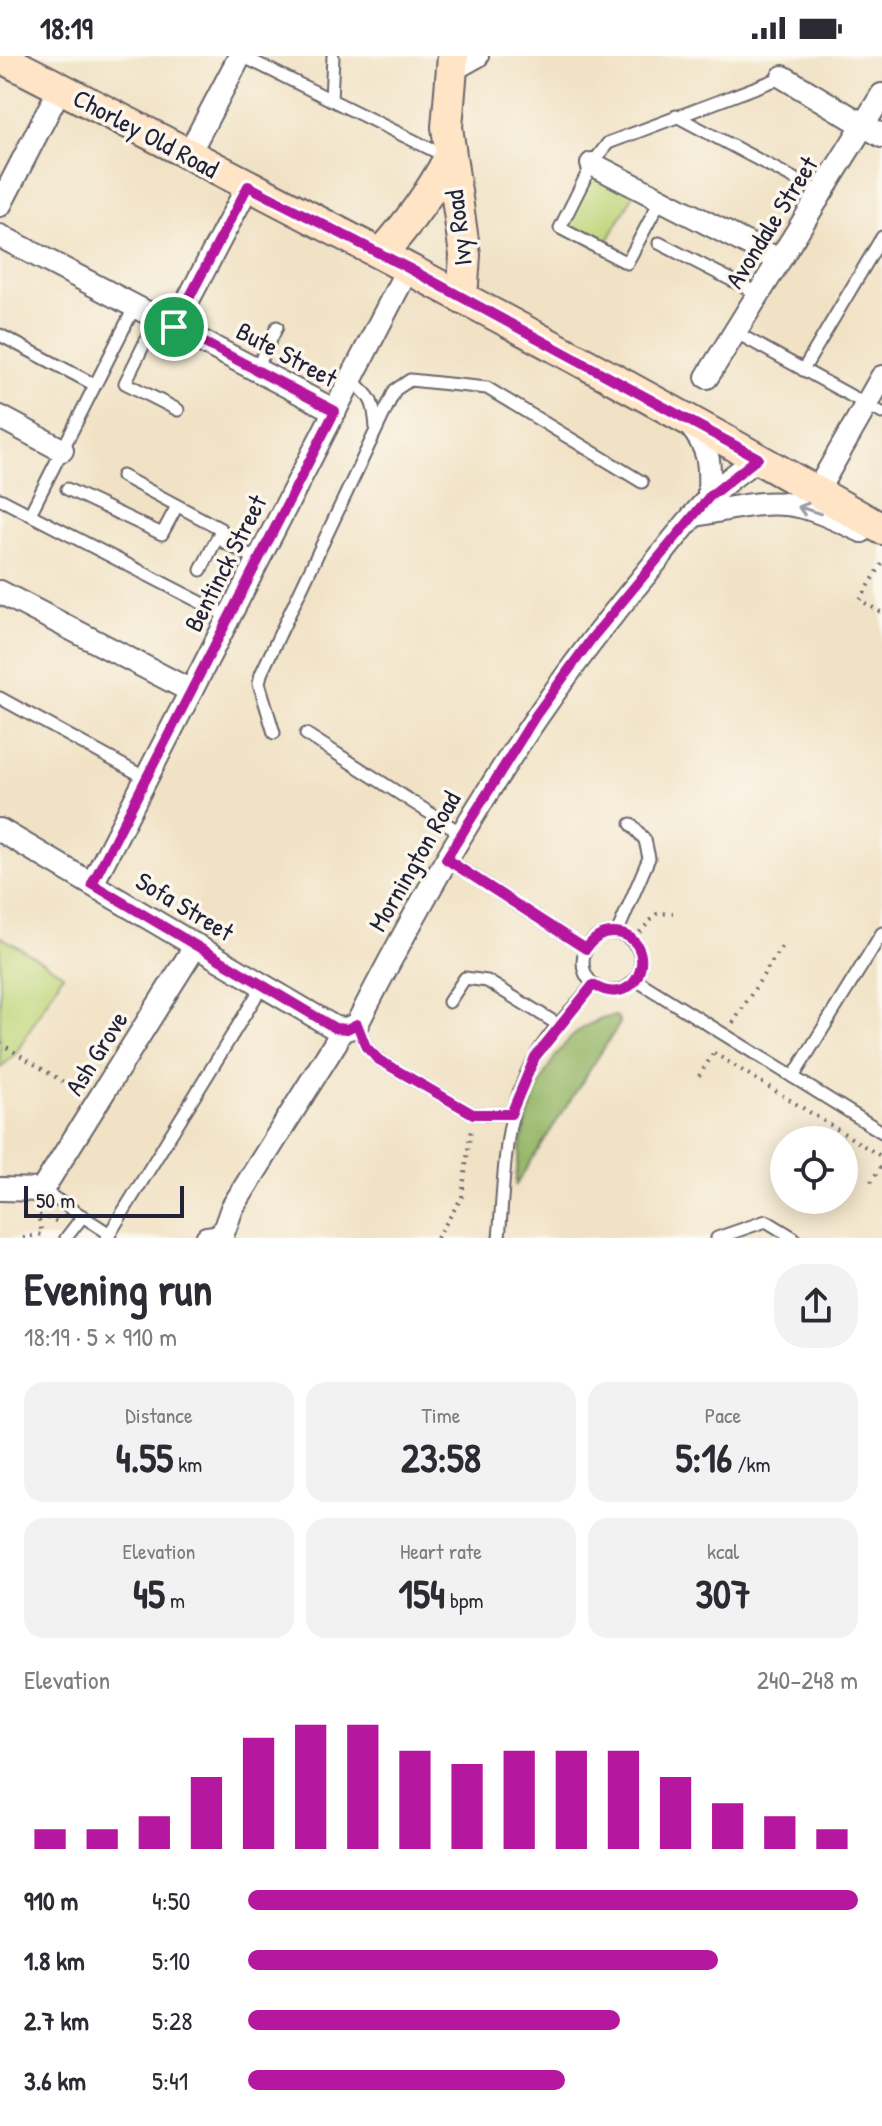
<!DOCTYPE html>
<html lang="en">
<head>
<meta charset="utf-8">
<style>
  :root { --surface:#fff; --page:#f2f2f3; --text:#2b2b33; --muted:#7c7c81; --accent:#b5179e }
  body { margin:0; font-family:"Patrick Hand",sans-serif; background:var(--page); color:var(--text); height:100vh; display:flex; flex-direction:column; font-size:30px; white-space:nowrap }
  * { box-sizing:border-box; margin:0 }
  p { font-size:26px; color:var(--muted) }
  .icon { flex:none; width:44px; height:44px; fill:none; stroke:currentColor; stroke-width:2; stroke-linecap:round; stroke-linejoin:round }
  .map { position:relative; height:1182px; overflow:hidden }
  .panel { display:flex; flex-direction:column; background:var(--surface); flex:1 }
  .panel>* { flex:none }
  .tools { position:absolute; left:770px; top:1070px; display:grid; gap:16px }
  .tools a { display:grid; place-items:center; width:88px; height:88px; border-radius:50%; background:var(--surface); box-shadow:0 4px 20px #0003; font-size:40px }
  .scale { position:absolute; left:24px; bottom:20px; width:160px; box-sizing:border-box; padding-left:8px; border:4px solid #22223b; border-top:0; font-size:22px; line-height:28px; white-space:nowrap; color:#22223b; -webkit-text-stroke:6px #fbf7ec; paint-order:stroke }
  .pin { position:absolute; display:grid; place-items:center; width:68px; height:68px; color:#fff; margin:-34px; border:4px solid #fff; border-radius:50%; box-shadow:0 2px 8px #0007 }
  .round { display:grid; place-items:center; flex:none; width:84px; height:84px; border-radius:32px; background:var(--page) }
  .overview { display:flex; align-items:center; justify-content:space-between; height:136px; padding:0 24px }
  h1 { font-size:44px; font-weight:700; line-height:60px }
  .metrics { display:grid; grid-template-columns:repeat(3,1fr); gap:12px; height:136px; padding:8px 24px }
  .metrics div { display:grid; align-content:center; border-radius:20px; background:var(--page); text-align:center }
  .metrics b { font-size:40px; font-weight:700 }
  .metrics small { font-size:22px; font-weight:400 }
  .metrics p { font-size:22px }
  .chart { height:224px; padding:16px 24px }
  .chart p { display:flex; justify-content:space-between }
  .chart svg { width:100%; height:144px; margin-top:8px; stroke:var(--accent); stroke-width:6 }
  ul { padding:0 24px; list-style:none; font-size:26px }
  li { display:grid; grid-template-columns:128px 96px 1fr; align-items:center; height:60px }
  li i { height:20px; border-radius:10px; background:var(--accent) }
  .status { display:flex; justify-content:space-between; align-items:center; height:56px; padding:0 40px; background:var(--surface); direction:ltr }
  .status svg { height:22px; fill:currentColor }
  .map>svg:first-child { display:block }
</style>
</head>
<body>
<div class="status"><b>18:19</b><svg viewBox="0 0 49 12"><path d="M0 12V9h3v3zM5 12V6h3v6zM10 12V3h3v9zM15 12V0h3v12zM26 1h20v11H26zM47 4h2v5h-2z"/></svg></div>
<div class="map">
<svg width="882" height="1182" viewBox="0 0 882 1182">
  <rect width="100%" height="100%" fill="#fbf7ec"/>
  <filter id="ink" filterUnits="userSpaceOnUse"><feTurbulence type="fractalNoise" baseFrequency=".0125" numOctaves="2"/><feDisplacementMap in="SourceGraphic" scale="16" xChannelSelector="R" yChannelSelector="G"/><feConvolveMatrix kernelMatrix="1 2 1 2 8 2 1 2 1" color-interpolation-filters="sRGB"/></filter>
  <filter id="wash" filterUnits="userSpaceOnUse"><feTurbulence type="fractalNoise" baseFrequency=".006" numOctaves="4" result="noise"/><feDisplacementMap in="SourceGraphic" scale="32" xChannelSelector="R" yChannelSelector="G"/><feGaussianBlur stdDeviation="1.8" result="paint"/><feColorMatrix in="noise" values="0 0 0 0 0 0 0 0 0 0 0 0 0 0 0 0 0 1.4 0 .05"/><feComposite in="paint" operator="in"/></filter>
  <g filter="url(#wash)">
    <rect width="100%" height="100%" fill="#f1e2c5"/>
    <!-- green -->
    <g fill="#c0d67a" stroke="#717c5a" stroke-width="2">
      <path d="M592 108 637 132 603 194 560 172Z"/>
      <path d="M0 880 63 918 16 997 0 1012Z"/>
    </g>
    <!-- forest -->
    <path fill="#98b76a" stroke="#5d6c52" stroke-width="2" d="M616 960 620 967 515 1130C520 1071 546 968 616 960Z"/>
  </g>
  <g filter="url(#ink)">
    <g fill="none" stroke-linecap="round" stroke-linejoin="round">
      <defs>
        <g id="lane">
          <path d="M242 0 449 102"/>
          <path d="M331 44 333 0"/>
          <path d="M676 60 821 137"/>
          <path d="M661 143 627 207 560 172 592 108 608 87 783 21"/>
          <path d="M659 187 759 238"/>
          <path d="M157 262 125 327 178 354"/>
          <path d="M735 276 882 357"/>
          <path d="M0 279 95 329"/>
          <path d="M256 314 277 271"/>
          <path d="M803 314 882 181"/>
          <path d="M351 324C372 341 374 345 376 372"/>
          <path d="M122 420 221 473 224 486 258 504"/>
          <path d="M67 433 162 478 177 450"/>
          <path d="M0 443 229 561"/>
          <path d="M30 458 135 250"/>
          <path d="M201 514 221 474"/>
          <path d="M0 642 146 722"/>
          <path d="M274 677 259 627 261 618 395 334 410 324 487 332 642 426"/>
          <path d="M306 678 461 777"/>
          <path d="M446 803 586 893"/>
          <circle cx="612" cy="906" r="29"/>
          <path d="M617 877 649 802 645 784 631 768"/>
          <path d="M636 924 882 1076"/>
          <path d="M449 946 465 922 487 925 559 969"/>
          <path d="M357 968 366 991 379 1004 473 1058H511"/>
          <path d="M793 1021 882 877"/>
          <path d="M42 1134 110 1178"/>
          <path d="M66 1182 83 1160"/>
          <path d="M107 1182 263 929"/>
          <path d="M499 1182C505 1120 502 1057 535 1001 550 975 573 952 593 929"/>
          <path d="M717 1182 766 1165 794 1182"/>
        </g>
        <g id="street">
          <path d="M452 14 477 0"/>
          <path d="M783 21 882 80"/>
          <path d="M188 99 240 0"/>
          <path d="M592 108 779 204"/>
          <path d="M0 149 60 32"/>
          <path d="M0 180 335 355"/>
          <path d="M174 271 248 130"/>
          <path d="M707 321 882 39"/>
          <path d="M0 361 62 394"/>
          <path d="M689 368C711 394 710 409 709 441"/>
          <path d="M817 435 882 321"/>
          <path d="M695 459C730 453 767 442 803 451 823 456 843 467 862 475"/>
          <path d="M0 536 191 635"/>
          <path d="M0 774 335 972 347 973 357 968C437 811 527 660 641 524 664 496 686 466 711 440 725 425 742 414 758 402"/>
          <path d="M92 828 408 212"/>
          <path d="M0 1133 42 1134 196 889"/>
          <path d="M207 1182 222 1180 232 1152 336 986 341 973"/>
        </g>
        <g id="secondary">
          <path d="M453 0 447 71 465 199 462 242"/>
          <path d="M0 1C297 153 593 307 882 473"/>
          <path d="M381 198C408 168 430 138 449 102"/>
        </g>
      </defs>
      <!-- lane casing -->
      <use href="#lane" stroke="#6a656b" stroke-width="15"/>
      <!-- street casing -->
      <use href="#street" stroke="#6a656b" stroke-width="26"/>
      <!-- secondary casing -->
      <use href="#secondary" stroke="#6a656b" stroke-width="34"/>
      <!-- path -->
      <g stroke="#6a656b" stroke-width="4" stroke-dasharray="2 6" stroke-linecap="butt">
        <path d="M882 508 860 544 882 557"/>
        <path d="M634 882 657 858 673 857"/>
        <path d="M733 967 783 888"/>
        <path d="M0 987 80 1036"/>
        <path d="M714 997 882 1101"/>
        <path d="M699 1020 715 995"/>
        <path d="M871 1126 882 1109"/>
        <path d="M23 1182 42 1178 38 1159 59 1166"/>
        <path d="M437 1182 462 1141 471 1072"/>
      </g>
      <!-- lane -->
      <use href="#lane" stroke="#fff" stroke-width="11"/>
      <!-- street -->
      <use href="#street" stroke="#fff" stroke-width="22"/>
      <!-- secondary -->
      <use href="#secondary" stroke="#ffe4c6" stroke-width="30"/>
    </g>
    <!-- one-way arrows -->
    <defs><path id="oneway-shaft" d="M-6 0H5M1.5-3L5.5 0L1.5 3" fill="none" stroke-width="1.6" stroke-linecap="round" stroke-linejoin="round" transform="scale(2)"/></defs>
    <use stroke="#9c9ca7" href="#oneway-shaft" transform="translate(809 454) rotate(-162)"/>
  </g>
  <g fill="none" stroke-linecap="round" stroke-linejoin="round" filter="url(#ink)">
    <defs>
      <path id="route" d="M248 130 408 212 758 402 709 441 592 582 536 659 446 803 586 893C592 884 600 877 612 877 661 876 644 959 593 929L535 1001 511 1058H473L379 1004 366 991 357 968 347 973 335 972 92 828 335 355 174 271Z"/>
    </defs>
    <!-- route casing -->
    <use href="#route" stroke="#fff" stroke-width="16"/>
    <!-- route -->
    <use href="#route" stroke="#b5179e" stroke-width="10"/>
  </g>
  <g text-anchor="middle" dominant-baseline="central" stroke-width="7" stroke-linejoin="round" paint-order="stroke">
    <!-- street labels -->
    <g font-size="26" fill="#22223b" stroke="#fbf7ec">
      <text transform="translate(146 77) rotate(28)">Chorley Old Road</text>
      <text transform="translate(771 166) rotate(-58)">Avondale Street</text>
      <text transform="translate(458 172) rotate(-97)">Ivy Road</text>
      <text transform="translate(287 298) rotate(28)">Bute Street</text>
      <text transform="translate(225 507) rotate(-63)">Bentinck Street</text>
      <text transform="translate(414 805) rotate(-60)">Mornington Road</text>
      <text transform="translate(185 850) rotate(31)">Sofa Street</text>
      <text transform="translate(96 997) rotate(-58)">Ash Grove</text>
    </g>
  </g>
</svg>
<div class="tools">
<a><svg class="icon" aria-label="locate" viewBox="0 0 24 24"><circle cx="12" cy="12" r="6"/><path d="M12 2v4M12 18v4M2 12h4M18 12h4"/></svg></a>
</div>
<div class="scale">50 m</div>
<div class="pin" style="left:174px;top:271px;background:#1e9e55"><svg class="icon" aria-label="arrive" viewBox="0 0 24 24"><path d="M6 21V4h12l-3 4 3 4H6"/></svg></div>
</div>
<section class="panel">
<div class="overview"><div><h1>Evening run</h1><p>18:19 · 5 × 910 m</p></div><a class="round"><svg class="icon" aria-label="share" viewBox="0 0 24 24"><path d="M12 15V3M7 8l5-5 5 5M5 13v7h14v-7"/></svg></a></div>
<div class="metrics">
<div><p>Distance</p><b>4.55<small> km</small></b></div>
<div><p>Time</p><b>23:58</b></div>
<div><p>Pace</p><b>5:16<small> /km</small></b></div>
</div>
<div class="metrics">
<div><p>Elevation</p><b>45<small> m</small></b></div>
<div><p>Heart rate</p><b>154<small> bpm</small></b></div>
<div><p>kcal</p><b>307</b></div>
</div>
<div class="chart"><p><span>Elevation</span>240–248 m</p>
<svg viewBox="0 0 160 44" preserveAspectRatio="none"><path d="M5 44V38M15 44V38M25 44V34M35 44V22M45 44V10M55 44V6M65 44V6M75 44V14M85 44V18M95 44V14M105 44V14M115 44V14M125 44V22M135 44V30M145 44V34M155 44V38"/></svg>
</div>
<ul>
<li><b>910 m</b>4:50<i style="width:100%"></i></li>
<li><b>1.8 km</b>5:10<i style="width:77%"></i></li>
<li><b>2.7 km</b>5:28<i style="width:61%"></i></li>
<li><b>3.6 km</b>5:41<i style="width:52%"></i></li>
</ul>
</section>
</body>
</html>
